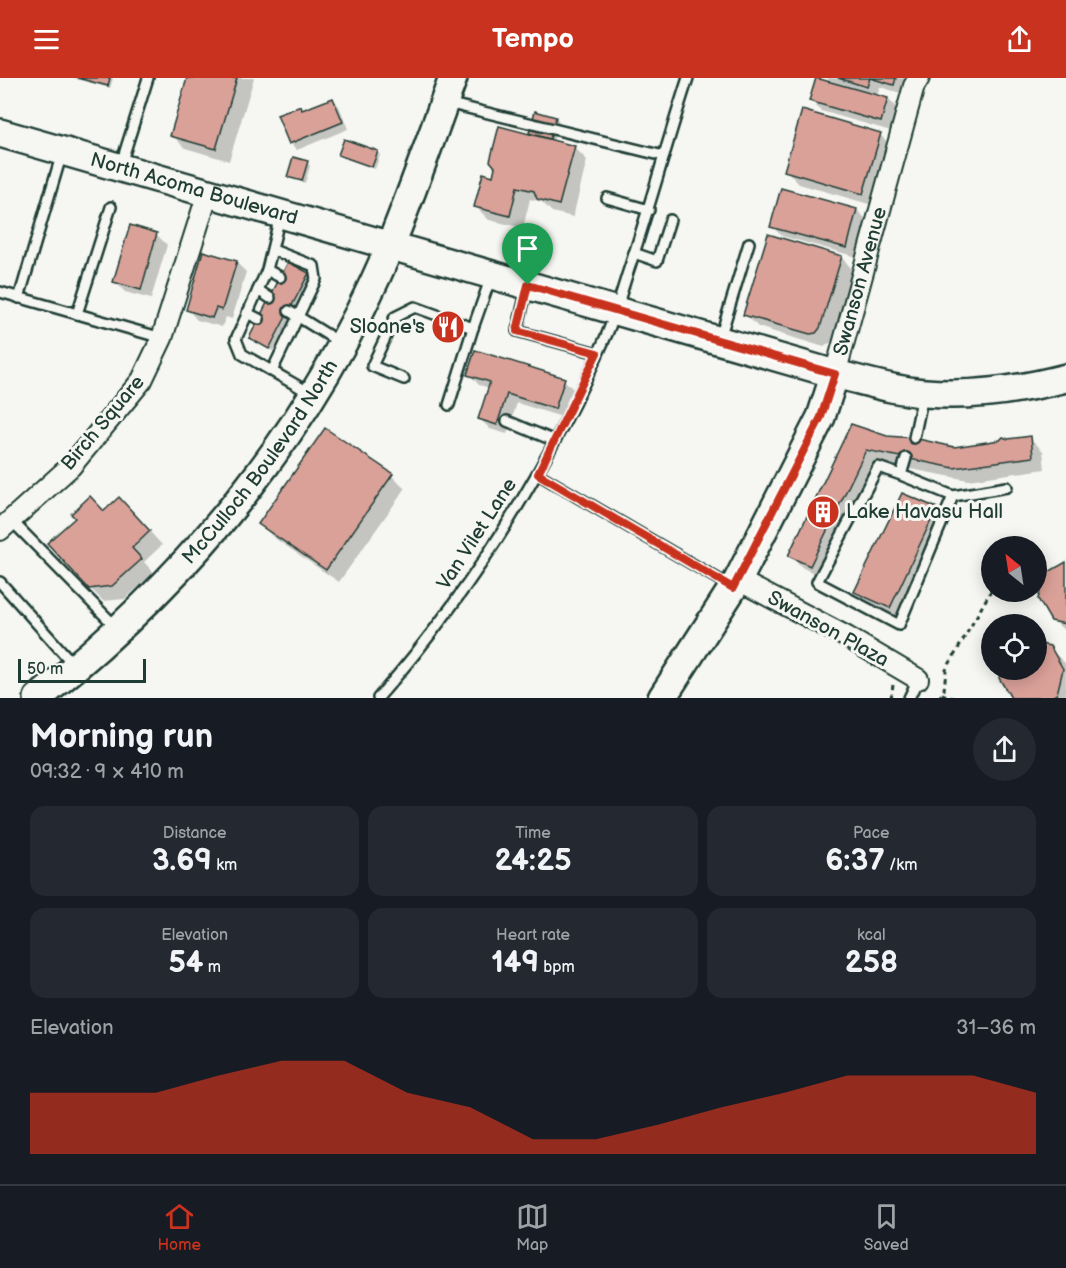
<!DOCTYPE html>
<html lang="en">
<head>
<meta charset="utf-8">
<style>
  :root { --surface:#171b24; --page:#242831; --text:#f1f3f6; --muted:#9ea1a6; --line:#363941; --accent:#c8321e }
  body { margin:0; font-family:"Balsamiq Sans",sans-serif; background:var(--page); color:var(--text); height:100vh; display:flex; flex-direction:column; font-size:22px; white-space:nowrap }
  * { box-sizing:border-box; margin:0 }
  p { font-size:20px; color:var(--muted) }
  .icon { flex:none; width:33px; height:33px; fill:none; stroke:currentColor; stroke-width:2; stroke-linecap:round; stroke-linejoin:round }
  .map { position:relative; height:620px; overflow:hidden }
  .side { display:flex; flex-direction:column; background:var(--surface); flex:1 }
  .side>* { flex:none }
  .needle { width:39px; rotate:330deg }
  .tools { position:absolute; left:981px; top:458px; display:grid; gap:12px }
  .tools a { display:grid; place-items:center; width:66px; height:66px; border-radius:50%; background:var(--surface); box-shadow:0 3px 15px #0003; font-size:30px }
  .scale { position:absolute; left:18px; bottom:15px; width:128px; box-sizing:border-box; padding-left:6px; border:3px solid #1f3d34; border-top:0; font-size:16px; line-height:21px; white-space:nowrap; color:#1f3d34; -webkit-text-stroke:4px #f6f6f2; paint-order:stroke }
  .pin { position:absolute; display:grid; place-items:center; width:51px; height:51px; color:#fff; margin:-62px -26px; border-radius:50% 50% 50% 0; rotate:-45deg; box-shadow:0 0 6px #0007 }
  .pin .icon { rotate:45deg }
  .round { display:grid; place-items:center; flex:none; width:63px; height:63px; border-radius:32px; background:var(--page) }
  .overview { display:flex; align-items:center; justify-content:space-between; height:102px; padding:0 30px }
  h1 { font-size:33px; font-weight:800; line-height:45px }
  .figures { display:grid; grid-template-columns:repeat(3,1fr); gap:9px; height:102px; padding:6px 30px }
  .figures div { display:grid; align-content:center; border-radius:15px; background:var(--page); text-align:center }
  .figures b { font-size:30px; font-weight:800 }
  .figures small { font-size:16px; font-weight:400 }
  .figures p { font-size:16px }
  .chart { height:168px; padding:12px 30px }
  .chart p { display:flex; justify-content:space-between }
  .chart svg { width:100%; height:108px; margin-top:6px; fill:var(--accent); opacity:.7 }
  header { display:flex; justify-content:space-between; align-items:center; height:78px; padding:0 30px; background:var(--accent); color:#fff; font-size:27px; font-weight:800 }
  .tab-bar { display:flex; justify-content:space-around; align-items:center; height:84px; border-top:2px solid var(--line); background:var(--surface); font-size:16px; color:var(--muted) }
  .tab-bar a { display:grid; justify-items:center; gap:3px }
  .tab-bar .current { color:var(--accent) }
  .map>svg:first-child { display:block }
</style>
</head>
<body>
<header><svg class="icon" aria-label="menu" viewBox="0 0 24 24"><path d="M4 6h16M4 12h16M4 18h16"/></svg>Tempo<svg class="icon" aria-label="share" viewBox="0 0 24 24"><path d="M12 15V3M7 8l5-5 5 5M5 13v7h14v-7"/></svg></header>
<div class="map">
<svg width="1066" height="620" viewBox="0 0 1066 620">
  <rect width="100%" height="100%" fill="#f6f6f2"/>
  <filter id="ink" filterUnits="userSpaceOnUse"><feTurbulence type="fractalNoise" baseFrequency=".0167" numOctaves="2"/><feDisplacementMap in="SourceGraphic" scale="12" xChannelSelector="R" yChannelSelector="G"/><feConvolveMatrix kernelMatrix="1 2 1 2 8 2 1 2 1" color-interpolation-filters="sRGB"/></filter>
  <g filter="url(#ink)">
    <!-- shadow -->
    <g fill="#0003">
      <path d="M73 0H113L110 10Z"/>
      <path d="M189 0H254L229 83 185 70 172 57Z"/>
      <path d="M827 0H909L904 16 880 9 877 18 888 21 898 31 891 53 821 33 811 23 832 5Z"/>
      <path d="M332 22 339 28 348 51 297 72 290 65 300 30 304 33Z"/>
      <path d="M556 40 559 43 553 64 574 69 587 82 573 139 552 134 542 124 530 121 523 150 489 142 476 129 494 100 535 59 531 55Z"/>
      <path d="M880 57 894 70 876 128 799 106 786 92Z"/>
      <path d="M377 74 380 77 375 91 340 77Z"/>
      <path d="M307 85 310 88 305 105 289 98Z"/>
      <path d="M782 112 857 132 867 142 857 179 782 158 771 148Z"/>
      <path d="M131 149 157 157 167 167 151 221 125 214 115 204Z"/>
      <path d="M841 179 854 193 833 263 824 269 758 249 745 236Z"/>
      <path d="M236 184 246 194 232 241 226 239 222 249 197 242 187 231Z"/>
      <path d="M308 196 311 199 273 273 254 263 251 260Z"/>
      <path d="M469 296 564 302 574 312 565 340 517 325 507 356 490 351 480 341 490 310 479 307Z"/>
      <path d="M852 348 887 359 954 370 1030 360 1043 373 1045 391 968 402 879 385 824 500 803 490 790 477Z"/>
      <path d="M392 398 405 411 339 504 273 459 260 446Z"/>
      <path d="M936 431 949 444 903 542 869 527 856 514Z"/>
      <path d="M104 434H132L162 467 144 484 154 495 125 521 103 523 90 510 77 440Z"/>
      <path d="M1066 486V554L1053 542Z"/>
      <path d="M1049 570 1066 586V620H1012L1000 599 1003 591H1036Z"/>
    </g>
    <!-- building -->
    <g fill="#daa199" stroke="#1f3d34" stroke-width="1.5">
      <path d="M77 0H110L108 8Z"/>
      <path d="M187 0H237L216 71 170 58Z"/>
      <path d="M816 0 888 20 881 44 809 23Z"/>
      <path d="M838 0H870L867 9Z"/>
      <path d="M870 0H896L894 7Z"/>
      <path d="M333 20 343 44 289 66 277 37 301 28 302 32Z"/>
      <path d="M802 32 881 55 863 116 784 93Z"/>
      <path d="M535 33 556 39 550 61 529 55Z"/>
      <path d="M499 48 575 68 559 127 537 121 534 113 517 109 510 138 474 129 483 95 493 98 495 89 490 83Z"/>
      <path d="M344 61 378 73 372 89 338 77Z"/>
      <path d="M293 79 308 83 302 103 287 99Z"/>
      <path d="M781 110 857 131 847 170 770 149Z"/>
      <path d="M130 147 157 155 141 212 113 204Z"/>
      <path d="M768 156 842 178 820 250 816 255 810 256 743 237Z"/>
      <path d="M203 173 237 183 222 232 216 230 212 240 186 232Z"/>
      <path d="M288 184 309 195 269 271 249 260Z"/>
      <path d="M475 272 565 300 555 331 507 316 497 347 478 341 490 304 467 297Z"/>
      <path d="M851 346 887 358 914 360 954 369 1000 362 1003 359 1008 361 1031 358 1033 379 954 390 866 372 810 488 788 478Z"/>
      <path d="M325 350 393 396 326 492 258 446Z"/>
      <path d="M902 415 937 430 890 530 854 514Z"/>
      <path d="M90 418 104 433 119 419 150 453 132 470 142 481 112 508 89 511 47 465 75 440 71 436Z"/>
      <path d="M1066 484V546L1051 543 1038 521 1045 496Z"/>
      <path d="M1036 565 1050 568 1063 591 1057 616 1050 620H1011L999 600 1001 591H1036Z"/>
    </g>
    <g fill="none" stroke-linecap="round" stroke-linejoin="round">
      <defs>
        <g id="lane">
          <path d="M447 25 664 78"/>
          <path d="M121 86 148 0"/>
          <path d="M607 120 649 132"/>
          <path d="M280 138 267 192 236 261 242 276 310 315"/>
          <path d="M634 175 657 183 670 142"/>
          <path d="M267 192 280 199"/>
          <path d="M527 210 517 253 597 275"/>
          <path d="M258 212 270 220"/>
          <path d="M0 214 162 260"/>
          <path d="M19 220 62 75"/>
          <path d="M289 233 339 264"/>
          <path d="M247 235 259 241"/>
          <path d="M77 236 111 129"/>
          <path d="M720 260 749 165"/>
          <path d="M272 293 316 201 314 188 273 172"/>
          <path d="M404 301 372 288 395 239 415 229 473 250 491 199"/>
          <path d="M449 327 473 250"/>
          <path d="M507 343 555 363"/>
          <path d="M914 360 923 317"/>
          <path d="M538 396 730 508"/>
          <path d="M901 397 953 418 899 547 817 504 878 389 901 397 906 380"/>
          <path d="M953 418 1007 409"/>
          <path d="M11 442 117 550"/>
          <path d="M0 504 74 587"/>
          <path d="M378 620C473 512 549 387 607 256 616 235 622 212 629 191 650 128 667 64 688 0"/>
          <path d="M909 620 918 601"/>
        </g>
        <g id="street">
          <path id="s1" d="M835 296 914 8 919 0"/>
          <path d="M0 452 71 388 142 302 162 260 208 115"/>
          <path d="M738 502 847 559 918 601"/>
        </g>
        <g id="secondary">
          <path id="s2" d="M0 55 835 296C865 303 895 313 925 315 973 319 1019 312 1066 300"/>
          <path id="s3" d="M38 620C194 496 313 350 391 166 413 112 433 55 453 0"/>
          <path d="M662 620 738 502 821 339 835 296"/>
        </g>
      </defs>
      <!-- lane casing -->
      <use href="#lane" stroke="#1f3d34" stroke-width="14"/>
      <!-- street casing -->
      <use href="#street" stroke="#1f3d34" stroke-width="24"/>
      <!-- secondary casing -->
      <use href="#secondary" stroke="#1f3d34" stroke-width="32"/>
      <!-- path -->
      <g stroke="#1f3d34" stroke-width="3" stroke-dasharray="4.5 4.5" stroke-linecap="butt">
        <path d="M942 616 953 620"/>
        <path d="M891 620 893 607"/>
        <path d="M939 620 944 612 946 592 992 511"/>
      </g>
      <!-- lane -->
      <use href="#lane" stroke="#f6f6f2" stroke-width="9"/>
      <!-- street -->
      <use href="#street" stroke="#f6f6f2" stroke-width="20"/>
      <!-- secondary -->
      <use href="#secondary" stroke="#f6f6f2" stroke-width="27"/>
    </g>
  </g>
  <g fill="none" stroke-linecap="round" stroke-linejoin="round" filter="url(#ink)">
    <defs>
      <path id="route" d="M528 207 835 296 821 339 733 510 538 396 597 275 517 253Z"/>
    </defs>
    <!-- route casing -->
    <use href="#route" stroke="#fff" stroke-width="12"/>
    <!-- route -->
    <use href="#route" stroke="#c8321e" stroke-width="8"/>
  </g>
  <!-- icons -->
  <defs>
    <symbol id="restaurant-disc" viewBox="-11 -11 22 22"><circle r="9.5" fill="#c8321e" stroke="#f6f6f2"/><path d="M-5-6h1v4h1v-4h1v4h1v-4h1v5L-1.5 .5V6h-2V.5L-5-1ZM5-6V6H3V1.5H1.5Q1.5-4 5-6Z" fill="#fff"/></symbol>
    <symbol id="building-disc" viewBox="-11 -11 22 22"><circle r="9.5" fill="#c8321e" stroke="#f6f6f2"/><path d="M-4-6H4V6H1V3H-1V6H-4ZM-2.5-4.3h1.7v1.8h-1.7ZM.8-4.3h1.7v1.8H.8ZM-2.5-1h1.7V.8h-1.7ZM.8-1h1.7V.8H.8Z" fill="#fff"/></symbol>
  </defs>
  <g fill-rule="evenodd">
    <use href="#restaurant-disc" x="429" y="230" width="38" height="38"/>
    <use href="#building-disc" x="804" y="415" width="38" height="38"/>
  </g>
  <g text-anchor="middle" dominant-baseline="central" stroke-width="6" stroke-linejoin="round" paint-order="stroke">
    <!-- street labels -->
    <g font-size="20" fill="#1f3d34" stroke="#f6f6f2">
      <text stroke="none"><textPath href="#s2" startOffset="202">North Acoma Boulevard</textPath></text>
      <text stroke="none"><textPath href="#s1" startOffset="96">Swanson Avenue</textPath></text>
      <text transform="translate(103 345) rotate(-50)">Birch Square</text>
      <text stroke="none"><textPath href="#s3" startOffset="326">McCulloch Boulevard North</textPath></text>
      <text transform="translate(477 456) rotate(-57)">Van Vilet Lane</text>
      <text transform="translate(828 551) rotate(29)">Swanson Plaza</text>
    </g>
    <!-- poi labels -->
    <g font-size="20" fill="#1f3d34" stroke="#f6f6f2" text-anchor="end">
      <text x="425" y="249">Sloane's</text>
      <text x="846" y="434" text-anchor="start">Lake Havasu Hall</text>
    </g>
  </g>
</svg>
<div class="tools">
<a><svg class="needle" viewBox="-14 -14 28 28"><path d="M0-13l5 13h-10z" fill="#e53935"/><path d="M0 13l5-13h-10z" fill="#9ea1a6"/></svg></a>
<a><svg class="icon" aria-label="locate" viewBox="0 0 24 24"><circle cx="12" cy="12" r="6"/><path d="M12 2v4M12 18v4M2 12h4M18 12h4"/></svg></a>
</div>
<div class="scale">50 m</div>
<div class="pin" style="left:528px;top:207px;background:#1e9e55"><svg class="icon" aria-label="arrive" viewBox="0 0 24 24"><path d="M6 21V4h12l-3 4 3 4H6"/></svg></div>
</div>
<section class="side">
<div class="overview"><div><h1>Morning run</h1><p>09:32 · 9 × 410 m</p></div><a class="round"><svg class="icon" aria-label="share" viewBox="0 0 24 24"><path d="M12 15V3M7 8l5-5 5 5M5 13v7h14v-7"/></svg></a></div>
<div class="figures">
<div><p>Distance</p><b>3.69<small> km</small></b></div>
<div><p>Time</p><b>24:25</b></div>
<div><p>Pace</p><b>6:37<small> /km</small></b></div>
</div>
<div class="figures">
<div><p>Elevation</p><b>54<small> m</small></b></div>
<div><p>Heart rate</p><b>149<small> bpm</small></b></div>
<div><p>kcal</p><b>258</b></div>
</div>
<div class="chart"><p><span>Elevation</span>31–36 m</p>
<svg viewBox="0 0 160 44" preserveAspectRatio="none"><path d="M0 44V19L10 19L20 19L30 12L40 6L50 6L60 19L70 25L80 38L90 38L100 32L110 25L120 19L130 12L140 12L150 12L160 19V44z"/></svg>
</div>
</section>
<nav class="tab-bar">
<a class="current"><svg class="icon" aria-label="home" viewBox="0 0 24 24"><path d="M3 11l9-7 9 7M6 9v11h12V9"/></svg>Home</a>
<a><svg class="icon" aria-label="map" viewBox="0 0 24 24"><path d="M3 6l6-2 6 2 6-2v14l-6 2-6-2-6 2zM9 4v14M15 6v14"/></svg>Map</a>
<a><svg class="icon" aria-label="saved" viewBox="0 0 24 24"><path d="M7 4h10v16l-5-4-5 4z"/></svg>Saved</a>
</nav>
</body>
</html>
